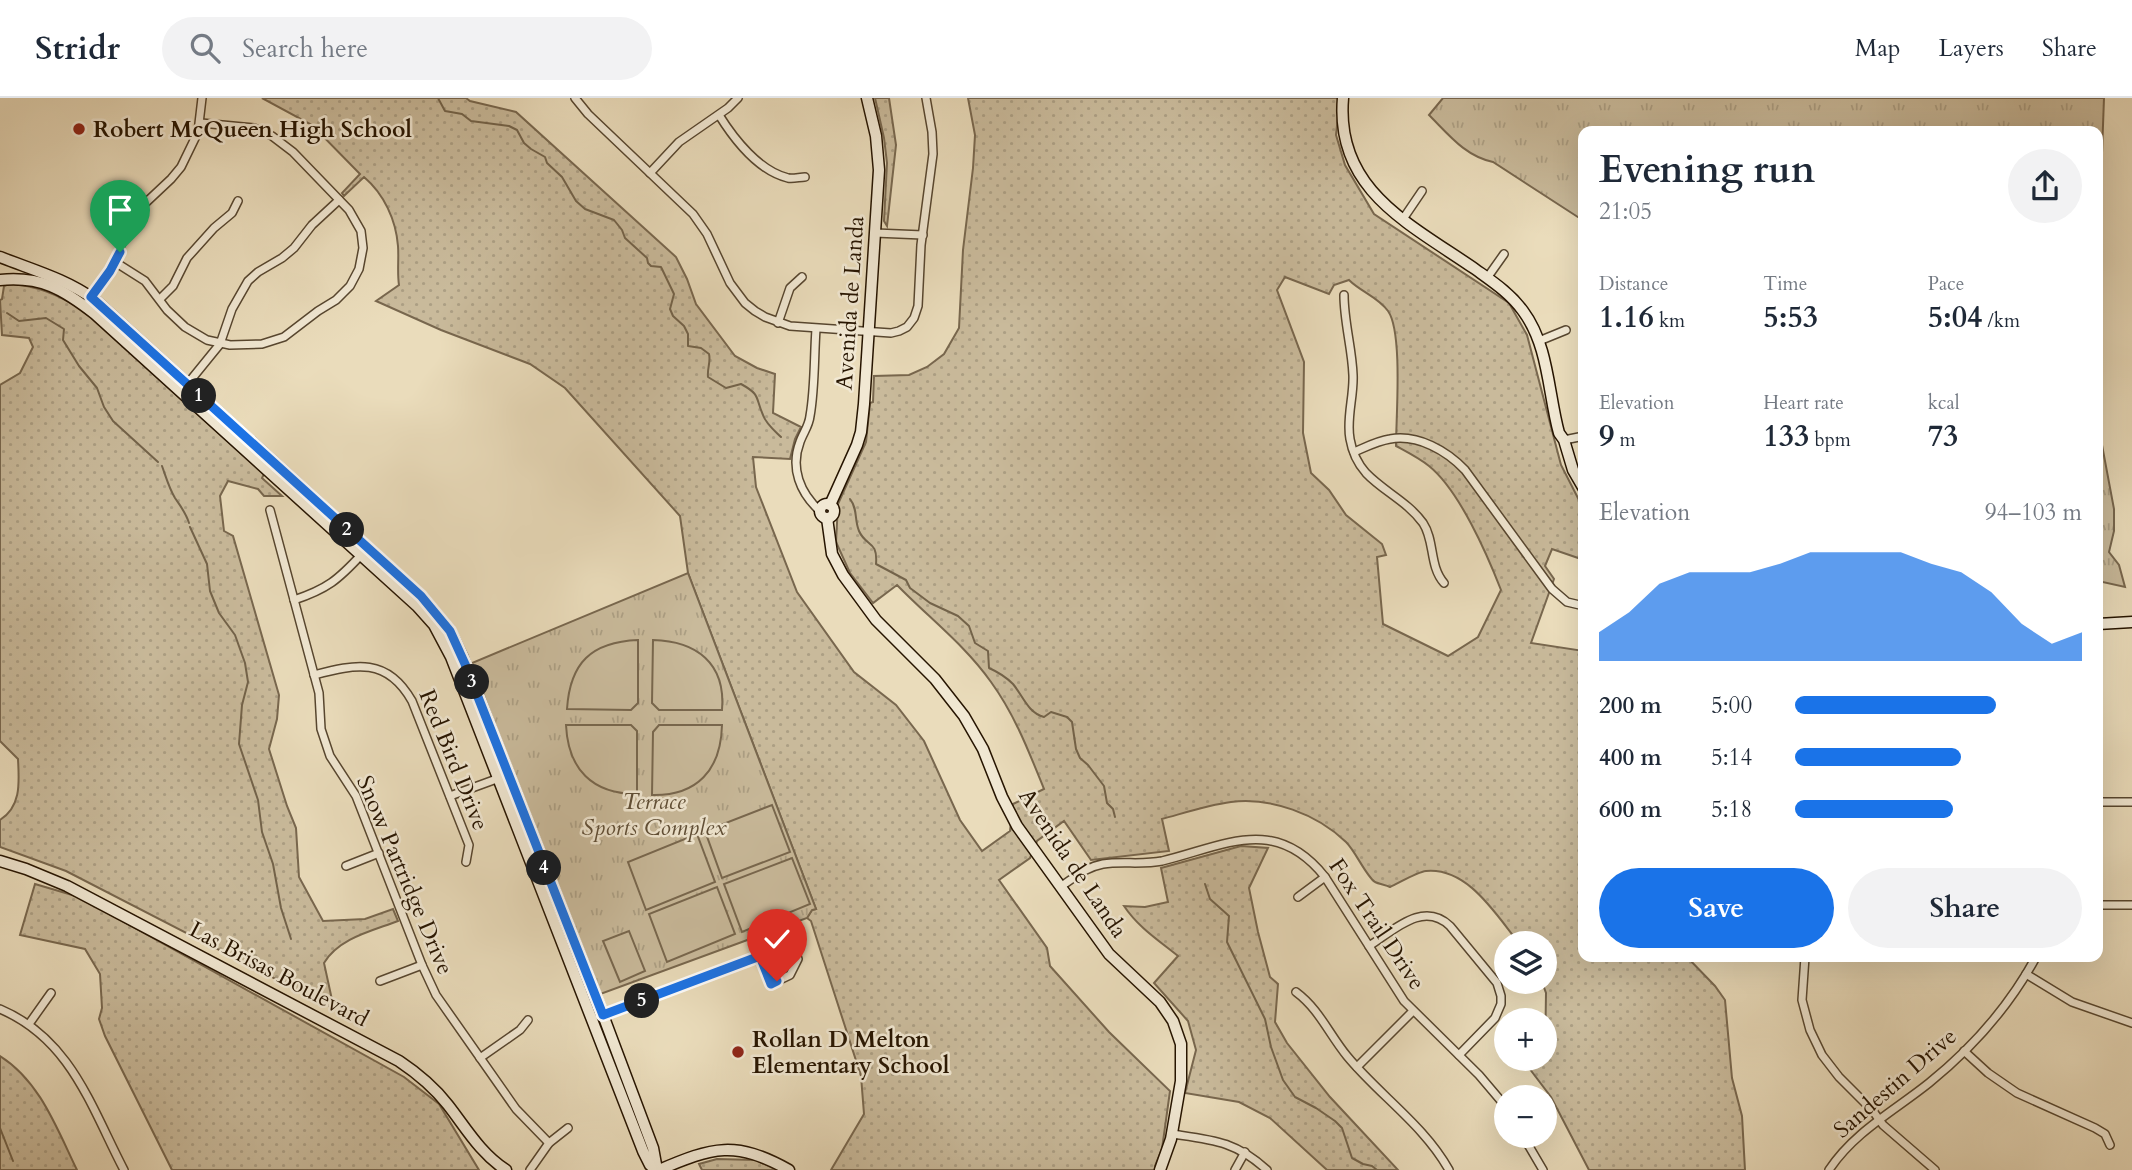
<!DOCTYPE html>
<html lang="en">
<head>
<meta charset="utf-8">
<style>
  :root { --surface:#fff; --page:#f2f2f3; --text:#1f2937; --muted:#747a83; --line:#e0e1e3; --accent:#1a73e8 }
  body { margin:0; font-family:Cardo,serif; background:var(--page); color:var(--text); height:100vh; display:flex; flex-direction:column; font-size:26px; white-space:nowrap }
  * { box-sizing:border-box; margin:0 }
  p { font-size:23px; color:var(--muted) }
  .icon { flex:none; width:38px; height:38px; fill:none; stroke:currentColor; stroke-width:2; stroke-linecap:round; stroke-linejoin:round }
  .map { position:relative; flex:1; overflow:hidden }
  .drawer { position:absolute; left:1578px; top:28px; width:525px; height:836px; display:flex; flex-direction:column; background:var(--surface); border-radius:14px; box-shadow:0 7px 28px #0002 }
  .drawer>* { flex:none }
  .fabs { position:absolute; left:1494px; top:833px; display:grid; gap:14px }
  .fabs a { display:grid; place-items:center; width:63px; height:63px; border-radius:50%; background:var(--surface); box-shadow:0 7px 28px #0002; font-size:35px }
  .pin { position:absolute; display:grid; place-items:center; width:60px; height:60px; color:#fff; margin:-72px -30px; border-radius:50% 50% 50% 0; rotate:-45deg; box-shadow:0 0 7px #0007 }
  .pin .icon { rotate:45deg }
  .km { position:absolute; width:35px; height:35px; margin:-18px; border-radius:50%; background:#222; color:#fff; font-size:19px; line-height:35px; text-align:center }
  .round { display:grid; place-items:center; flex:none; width:74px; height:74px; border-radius:37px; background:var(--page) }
  .summary { display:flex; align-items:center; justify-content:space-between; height:119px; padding:0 21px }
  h1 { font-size:38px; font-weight:800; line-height:52px }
  .figures { display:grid; grid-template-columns:repeat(3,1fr); gap:10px; height:119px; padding:7px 21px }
  .figures div { display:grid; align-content:center }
  .figures b { font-size:30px; font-weight:800 }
  .figures small { font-size:19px; font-weight:400 }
  .figures p { font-size:19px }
  .chart { height:196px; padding:14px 21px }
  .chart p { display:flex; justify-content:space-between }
  .chart svg { width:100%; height:126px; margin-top:7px; fill:var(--accent); opacity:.7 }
  .action { display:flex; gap:14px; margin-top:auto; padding:14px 21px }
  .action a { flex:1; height:80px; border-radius:42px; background:var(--accent); color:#fff; font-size:28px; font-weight:800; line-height:80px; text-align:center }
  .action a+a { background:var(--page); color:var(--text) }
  ul { padding:0 21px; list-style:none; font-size:23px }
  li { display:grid; grid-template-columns:112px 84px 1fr; align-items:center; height:52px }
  li i { height:18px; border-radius:9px; background:var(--accent) }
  header { display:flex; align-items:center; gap:42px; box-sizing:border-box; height:98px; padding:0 35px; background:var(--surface); border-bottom:2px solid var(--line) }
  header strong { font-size:33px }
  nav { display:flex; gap:38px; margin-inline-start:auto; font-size:24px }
  .search { width:490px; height:63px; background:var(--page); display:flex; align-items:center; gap:18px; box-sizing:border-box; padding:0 24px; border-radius:38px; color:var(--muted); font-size:26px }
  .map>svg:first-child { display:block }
</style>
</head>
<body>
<header>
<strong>Stridr</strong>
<div class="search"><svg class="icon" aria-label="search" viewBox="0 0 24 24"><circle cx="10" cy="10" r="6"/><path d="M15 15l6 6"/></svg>Search here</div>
<nav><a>Map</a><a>Layers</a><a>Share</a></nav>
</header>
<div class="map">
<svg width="2132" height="1072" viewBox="0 0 2132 1072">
  <defs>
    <pattern id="grass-dots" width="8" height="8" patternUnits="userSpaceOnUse" patternTransform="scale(1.75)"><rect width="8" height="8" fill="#c9ba9b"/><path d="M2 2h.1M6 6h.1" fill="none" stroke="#ac9f84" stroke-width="1.8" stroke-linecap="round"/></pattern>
    <pattern id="park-tufts" width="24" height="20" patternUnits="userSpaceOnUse" patternTransform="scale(1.75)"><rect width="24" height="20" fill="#c9ba9b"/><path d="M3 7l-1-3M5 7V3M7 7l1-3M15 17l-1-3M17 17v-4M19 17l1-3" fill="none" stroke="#ac9f84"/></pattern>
  </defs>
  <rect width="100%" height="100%" fill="#eadcbb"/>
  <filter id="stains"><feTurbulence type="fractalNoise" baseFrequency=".00286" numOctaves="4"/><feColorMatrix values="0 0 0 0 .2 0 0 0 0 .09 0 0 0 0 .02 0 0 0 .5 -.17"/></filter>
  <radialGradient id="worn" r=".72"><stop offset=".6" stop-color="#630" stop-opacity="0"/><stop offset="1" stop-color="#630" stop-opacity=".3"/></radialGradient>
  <!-- grass -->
  <g fill="url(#grass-dots)" stroke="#78674e" stroke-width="2" fill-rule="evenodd">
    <path d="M262 0H466L470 3 516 14 676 159 687 181 696 206 735 258 757 270 775 276 773 315 801 329 795 341 790 361 753 359 756 389 797 494 854 574 896 607 924 643 960 722 982 753 1010 733 1013 706 1044 691C1029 654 1015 617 991 584 965 547 928 519 897 487L873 505 850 475 836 444 838 406 866 344 870 305 873 304 874 278 909 277 927 269 944 256 959 230 963 152 973 70 975 37 968 0H1340L1336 37 1345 67 1374 116 1509 205 1527 237 1561 367 1580 404 1584 407V462L1552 451 1545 468 1554 481 1531 545 1584 553V859H1687L1715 888 1725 902 1732 980 1742 1018 1745 1072H1589L1551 999 1526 966 1529 961H1545L1546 895 1542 884H1545V845H1519C1496 817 1468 769 1426 773 1417 774 1399 785 1390 789 1386 787 1379 786 1375 784 1366 778 1356 754 1346 744 1317 716 1271 699 1231 704 1208 707 1184 715 1162 721L1169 753 1091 762 1064 723 1037 743 1030 760 999 782 1047 850 1050 868 1109 934 1170 993 1162 1051 1155 1068 1159 1072H831L864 1016 861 978 811 823 807 820 812 812 816 811 688 475 680 418 565 290 530 266 441 232 376 203 399 187C397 174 399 161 398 148 396 122 384 96 364 79L344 98 342 95 360 76 312 27ZM1285 179 1329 196 1334 187 1349 182C1361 194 1378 199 1388 213 1403 234 1396 320 1396 348 1407 354 1419 360 1429 368 1459 392 1487 456 1501 492L1478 539 1448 558 1383 526 1377 459 1386 457 1382 446 1346 417 1329 392 1311 375 1303 335 1304 264 1277 192Z"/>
    <path d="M875 0H889L896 47 887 128 884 123 887 65 884 40Z"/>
    <path d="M9 186C36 187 58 197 81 211L264 376 262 380 282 398H264L258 391 228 383 220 398 224 433 233 438 279 597 277 621 269 651 287 708 296 730 299 779 323 823 365 821 393 811 398 823C372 833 339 840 324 865L334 911 66 773 0 749V722C22 708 19 683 18 661L0 643V287L20 275 33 249 29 240 2 237 0 202 2 201 4 188Z"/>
    <path d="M1241 748 1268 750 1249 790 1258 834 1270 879 1278 886 1275 924 1287 945 1330 999 1398 1072H1327L1270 1020 1239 1004 1185 995 1196 952 1188 923 1154 885 1178 858C1158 842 1138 829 1124 808L1145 809 1168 804 1161 770Z"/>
    <path d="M35 786 79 799 404 979 439 1006 479 1072H172L105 938 99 921 102 910 100 876 85 851 20 837Z"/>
    <path d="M0 958C40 983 57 1031 77 1072H0Z"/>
    <path d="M717 1061 756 1062 777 1072H702L699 1066Z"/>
  </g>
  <!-- park -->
  <g fill="url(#park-tufts)" stroke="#78674e" stroke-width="2">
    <path d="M1443 0H2104L2098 164V33H1584V123L1493 64C1465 58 1449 37 1429 17Z"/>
    <path d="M2098 306 2099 331 2114 411V433L2109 454 2119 467 2125 489 2098 483Z"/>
    <path d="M688 475 816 811 812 812 807 820 595 898 472 565Z"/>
  </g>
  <!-- garden -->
  <g fill="#c9ba9b" stroke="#78674e" stroke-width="2">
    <path d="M638 542V605L631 612 567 611C570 565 591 544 638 542Z"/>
    <path d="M653 542C696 543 726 565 722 612H659L652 605Z"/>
    <path d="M566 627H631L637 633V696C592 696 568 671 566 627Z"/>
    <path d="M659 627H722C721 672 697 698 652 697L653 634Z"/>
    <path d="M772 707 790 754 722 780 705 733Z"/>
    <path d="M697 736 715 784 646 812 628 764Z"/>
    <path d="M792 760 810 806 742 834 724 786Z"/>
    <path d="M717 789 735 836 667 864 649 816Z"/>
    <path d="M629 833 645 873 620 884 603 843Z"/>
  </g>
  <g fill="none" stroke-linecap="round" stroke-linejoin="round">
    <!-- stream -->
    <g stroke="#73634a" stroke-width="2">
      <path d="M438 0 445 13 462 16 471 23 509 28 517 32 524 45 531 51 545 59 547 65 562 79 576 103 585 111 614 122 622 132 625 140 647 160 648 165 651 168 661 169 674 196 670 211 673 218 684 228 688 236V248L701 250 709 256C711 264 707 270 708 279L726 290 741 286C761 297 755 299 763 317 766 326 775 333 781 339"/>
      <path d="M7 215 19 223 46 220 64 231 63 242 79 268 97 290 104 309 113 323 158 364"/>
      <path d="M162 368C166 379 169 390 175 400 181 409 186 415 189 425"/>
      <path d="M850 401C858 411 854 421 859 433 866 449 878 442 876 466L906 482 910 490 930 505 958 518 969 528 975 545 988 553 989 570C998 574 1006 579 1013 586 1023 598 1028 615 1044 619L1051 614 1067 619 1072 624 1076 651 1080 660 1088 667 1104 688 1107 705 1113 711 1115 719"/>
      <path d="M190 429 207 466 210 493 219 515 235 537 245 565 248 584 242 607 239 646 258 702 262 734 273 766 281 810 291 841"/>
      <path d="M1205 786 1210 801 1229 818 1227 844 1265 921 1271 949 1283 982 1295 999 1316 1010 1335 1023 1342 1030 1352 1060 1363 1066 1372 1068 1377 1072"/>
      <path d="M0 1030 13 1063"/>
    </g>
    <defs>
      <g id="street">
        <path d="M575 0 588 16 693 116 707 136 730 185 745 205 755 213 765 219 790 228 891 235 899 233 907 229 914 220 918 208 921 147 933 56 932 34 926 0"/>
        <path d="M719 17C734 41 759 73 788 80 793 81 800 79 805 79"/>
        <path d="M650 75 679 44 728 10 738 0"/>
        <path d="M1403 121 1422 93"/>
        <path d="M875 135 923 137"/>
        <path d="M115 164 145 183 167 212 185 229 207 242 230 247 262 246 284 239 318 213 336 202 350 188 359 171 363 150 361 133 349 112 293 54 272 38 254 30 201 25"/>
        <path d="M1487 180 1504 156"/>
        <path d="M1344 197C1344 224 1352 250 1353 277 1354 298 1346 321 1350 341 1352 353 1358 366 1366 375 1383 393 1408 404 1423 425 1435 443 1429 468 1444 485"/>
        <path d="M91 199 113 169 126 134 138 112 171 81 181 69 198 34 202 0"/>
        <path d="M160 201 173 188 187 160 214 130 232 115 238 103"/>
        <path d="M778 225 790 190 802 179"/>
        <path d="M816 231C814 259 815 290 810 318 809 328 803 335 800 344 790 370 800 395 820 413"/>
        <path d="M1539 243 1566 232"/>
        <path d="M185 289 220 246 232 211 248 183 258 174 282 160 294 150 312 127 339 102"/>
        <path d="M1564 342 1584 338"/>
        <path d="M1354 354C1366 349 1377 343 1390 341 1418 336 1447 353 1465 372L1552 491 1567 504 1584 508"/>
        <path d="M270 412 319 595 321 631 330 658 356 698 422 867 436 897 516 1011 549 1045"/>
        <path d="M294 502C327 491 338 482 362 456"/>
        <path d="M314 577C356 566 387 559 412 603L469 747 466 764"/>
        <path d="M450 698 502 679"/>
        <path d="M2098 704H2132"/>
        <path d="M346 768 379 755"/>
        <path d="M1060 789C1074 780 1086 769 1103 766 1122 763 1142 767 1162 763 1224 748 1275 716 1325 779L1404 903 1479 977 1507 1010"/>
        <path d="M1298 799 1325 779"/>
        <path d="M2098 807H2132"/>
        <path d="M1369 848C1393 833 1423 802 1450 828L1497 885 1501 898V906L1495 920 1459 957"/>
        <path d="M1805 859 1802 902 1810 932 1822 957 1839 979 1873 1013 1883 1027 1935 1072"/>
        <path d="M2026 876 2072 904 2132 925"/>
        <path d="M380 883 422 867"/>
        <path d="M1296 894C1319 911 1329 936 1347 958 1379 997 1424 1027 1449 1072"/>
        <path d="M0 911C71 941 91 1009 124 1072"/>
        <path d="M599 918 603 917 787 848 794 849 798 861 790 877 771 886 760 858"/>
        <path d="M29 926 51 895"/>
        <path d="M1964 953 1988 975 2017 995 2095 1030 2105 1036 2110 1047"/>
        <path d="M480 960 520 932 528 922"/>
        <path d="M1357 969 1413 913"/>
        <path d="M1172 1036C1213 1042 1235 1043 1267 1072"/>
        <path d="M1523 1038 1543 1072"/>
        <path d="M530 1072 549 1045 568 1030"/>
        <path d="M1235 1072 1245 1054"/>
        <path d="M1829 1072C1854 1034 1894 1013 1929 985 1971 951 2010 907 2036 859"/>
      </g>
      <g id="secondary">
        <path d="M1343 0C1335 92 1410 126 1475 171 1493 184 1510 195 1523 213 1549 248 1548 295 1559 335L1564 342 1573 372 1584 391"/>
        <path d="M0 159C33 172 66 181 95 202L421 498 450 533 462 558 603 917 653 1050 657 1072"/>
        <path d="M0 182C41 178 63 191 95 216L417 508 434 527 451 559 643 1053 650 1067 656 1072"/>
        <circle cx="827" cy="413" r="7"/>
        <path d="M830 407 857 347 861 334 864 306 879 72 876 38 867 0"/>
        <path d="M827 420 832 456 843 477 876 522 935 581 964 618 983 651 1002 699 1017 728 1109 856 1160 904 1173 923 1181 946V983L1171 1041 1160 1072"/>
        <path d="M2098 526 2132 524"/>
        <path d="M0 763 26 771 67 788 399 963C417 975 434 989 448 1007 466 1030 480 1055 506 1072"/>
        <path d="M659 1072C713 1049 735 1042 789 1072"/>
      </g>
    </defs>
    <!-- street casing -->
    <use href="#street" stroke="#57462f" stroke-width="10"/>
    <!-- secondary casing -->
    <use href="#secondary" stroke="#261400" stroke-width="13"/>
    <!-- street -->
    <use href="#street" stroke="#f1e8d3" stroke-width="7"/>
    <!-- secondary -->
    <use href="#secondary" stroke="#f1e8d3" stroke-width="10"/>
  </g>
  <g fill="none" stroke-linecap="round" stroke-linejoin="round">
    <defs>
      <path id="route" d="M120 154 110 173 91 199 421 498 450 533 465 566 603 917 760 858 771 886 777 883"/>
    </defs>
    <!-- route casing -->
    <use href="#route" stroke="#fff" stroke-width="14"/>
    <!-- route -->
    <use href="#route" stroke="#1a73e8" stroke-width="9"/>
  </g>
  <!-- markers -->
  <g fill="#8f2418" stroke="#f1e8d3" stroke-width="2.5">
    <circle cx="79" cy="31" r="7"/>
    <circle cx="738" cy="954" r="7"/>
  </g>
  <g text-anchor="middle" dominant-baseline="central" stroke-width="5" stroke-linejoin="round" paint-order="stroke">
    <!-- poi labels -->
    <g font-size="23" font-weight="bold" fill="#261400" stroke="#f1e8d3" text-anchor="start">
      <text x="93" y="31">Robert McQueen High School</text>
      <text x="752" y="941">Rollan D Melton<tspan x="752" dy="26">Elementary School</tspan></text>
    </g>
    <!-- street labels -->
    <g font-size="23" fill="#261400" stroke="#f1e8d3">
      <text transform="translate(850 205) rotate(-86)">Avenida de Landa</text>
      <text transform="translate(454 662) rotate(68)">Red Bird Drive</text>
      <text transform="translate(1073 765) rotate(56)">Avenida de Landa</text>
      <text transform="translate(405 777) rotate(67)">Snow Partridge Drive</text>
      <text transform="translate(1377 826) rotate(56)">Fox Trail Drive</text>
      <text transform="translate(279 876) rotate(28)">Las Brisas Boulevard</text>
      <text transform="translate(1895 985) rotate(-41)">Sandestin Drive</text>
    </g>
    <!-- park labels -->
    <g font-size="23" font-style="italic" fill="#5f4e36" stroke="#f1e8d3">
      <text x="654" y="703">Terrace<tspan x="654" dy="26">Sports Complex</tspan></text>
    </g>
  </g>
  <rect width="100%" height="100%" filter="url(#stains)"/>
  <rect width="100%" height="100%" fill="url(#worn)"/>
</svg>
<div class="fabs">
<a><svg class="icon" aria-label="layers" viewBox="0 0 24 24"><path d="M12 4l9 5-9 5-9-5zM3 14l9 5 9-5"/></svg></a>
<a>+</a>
<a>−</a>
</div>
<div class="pin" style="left:120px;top:154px;background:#1e9e55"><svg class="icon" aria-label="arrive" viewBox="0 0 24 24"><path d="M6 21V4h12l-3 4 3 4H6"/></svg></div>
<div class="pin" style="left:777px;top:883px;background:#d93025"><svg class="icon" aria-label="check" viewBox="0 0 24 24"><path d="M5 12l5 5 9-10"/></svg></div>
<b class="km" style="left:199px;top:298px">1</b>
<b class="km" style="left:347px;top:432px">2</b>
<b class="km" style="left:472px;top:584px">3</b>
<b class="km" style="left:544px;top:770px">4</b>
<b class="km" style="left:642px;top:903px">5</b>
<section class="drawer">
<div class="summary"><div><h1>Evening run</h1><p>21:05</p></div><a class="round"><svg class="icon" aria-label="share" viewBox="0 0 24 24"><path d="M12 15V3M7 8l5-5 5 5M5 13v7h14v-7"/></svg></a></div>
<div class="figures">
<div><p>Distance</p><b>1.16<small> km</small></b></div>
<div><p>Time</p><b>5:53</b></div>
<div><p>Pace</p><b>5:04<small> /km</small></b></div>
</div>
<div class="figures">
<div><p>Elevation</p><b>9<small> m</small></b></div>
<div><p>Heart rate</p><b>133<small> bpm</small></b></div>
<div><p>kcal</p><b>73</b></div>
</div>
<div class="chart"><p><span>Elevation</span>94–103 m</p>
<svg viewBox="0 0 160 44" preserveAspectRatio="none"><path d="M0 44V34L10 27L20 17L30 13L40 13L50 13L60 10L70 6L80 6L90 6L100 6L110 10L120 13L130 20L140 31L150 38L160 34V44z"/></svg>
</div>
<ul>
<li><b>200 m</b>5:00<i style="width:70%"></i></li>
<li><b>400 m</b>5:14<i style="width:58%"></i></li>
<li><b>600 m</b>5:18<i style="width:55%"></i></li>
</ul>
<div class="action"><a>Save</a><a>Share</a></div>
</section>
</div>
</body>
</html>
